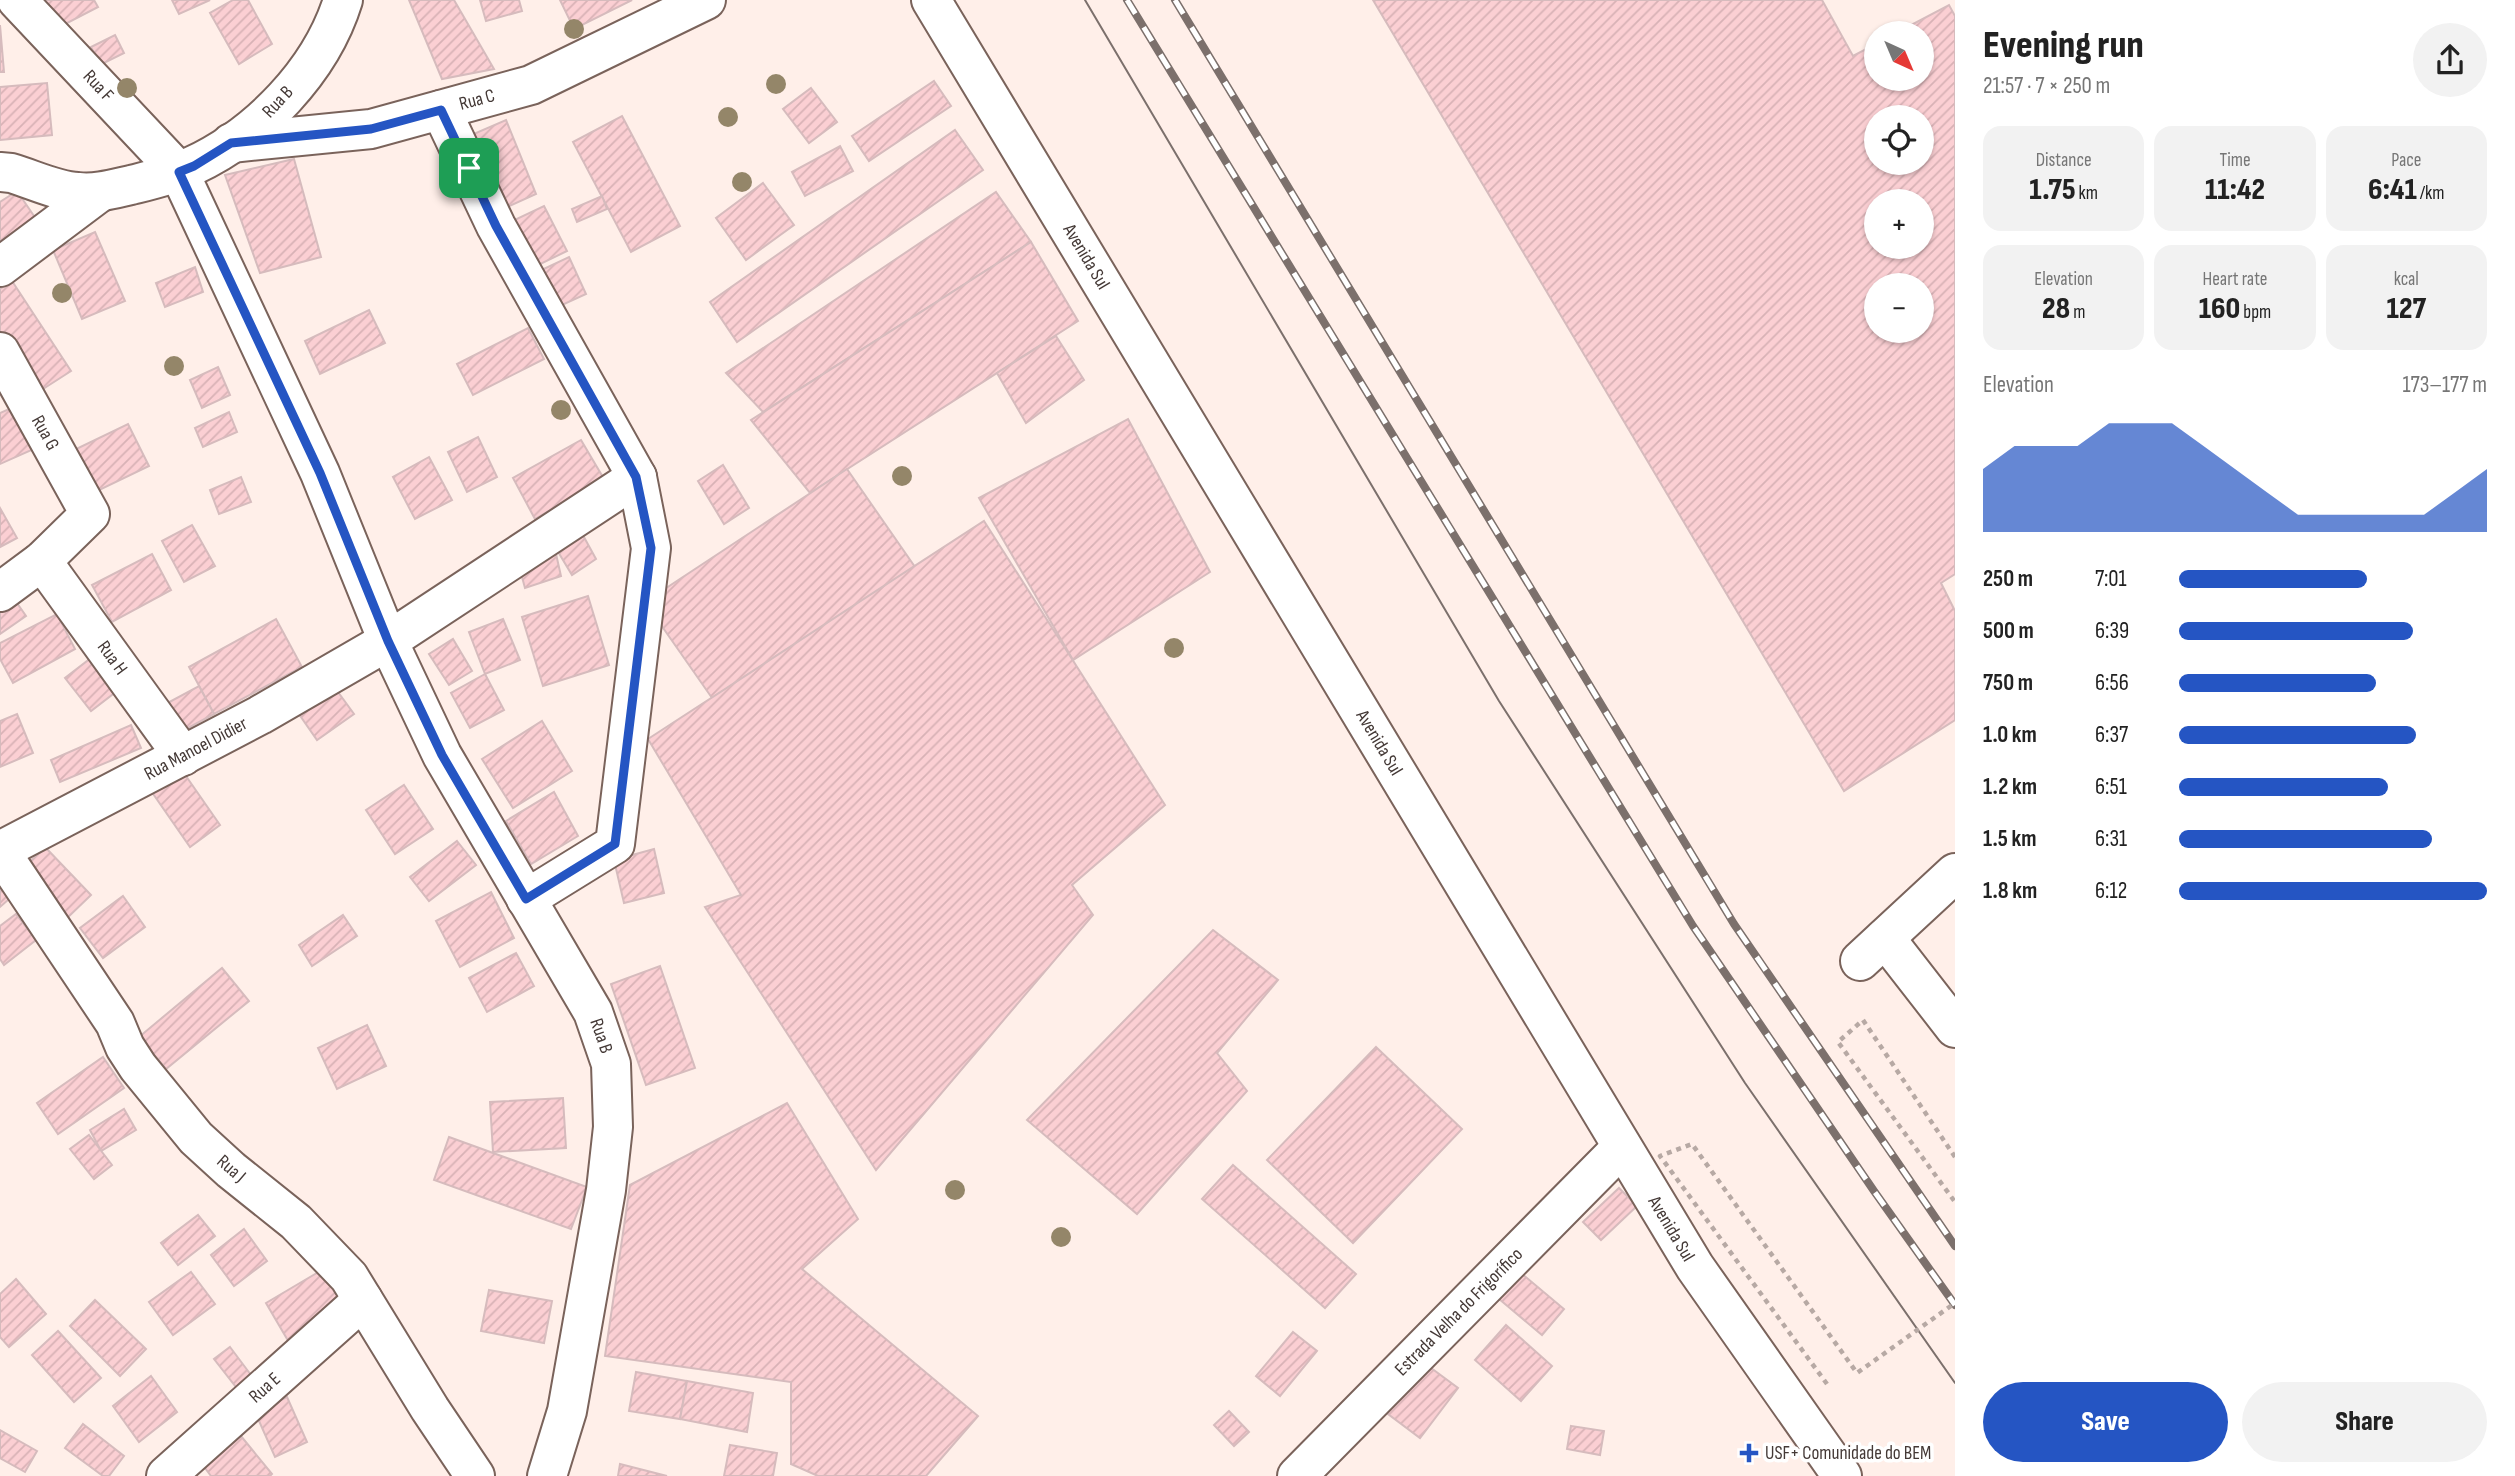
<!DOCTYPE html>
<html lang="en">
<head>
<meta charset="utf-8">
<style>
  :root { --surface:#fff; --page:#f2f2f2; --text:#222; --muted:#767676; --accent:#2555c3 }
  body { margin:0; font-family:"Sofia Sans Condensed",sans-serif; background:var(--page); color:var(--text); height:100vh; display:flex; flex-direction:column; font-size:26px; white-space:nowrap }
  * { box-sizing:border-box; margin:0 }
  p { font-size:23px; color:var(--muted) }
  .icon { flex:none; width:38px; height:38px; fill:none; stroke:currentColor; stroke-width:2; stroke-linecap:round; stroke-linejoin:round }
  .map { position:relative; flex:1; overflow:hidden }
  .drawer { display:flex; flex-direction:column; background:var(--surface); width:560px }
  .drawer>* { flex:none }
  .needle { width:46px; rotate:136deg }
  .buttons { position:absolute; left:1864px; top:21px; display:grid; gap:14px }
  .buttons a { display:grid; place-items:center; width:70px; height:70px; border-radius:50%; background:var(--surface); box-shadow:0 2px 5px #0004; font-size:35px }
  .pin { position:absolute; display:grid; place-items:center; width:60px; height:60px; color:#fff; margin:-30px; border-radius:14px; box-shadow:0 4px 10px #0006 }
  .round { display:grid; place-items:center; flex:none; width:74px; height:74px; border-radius:37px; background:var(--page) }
  .summary { display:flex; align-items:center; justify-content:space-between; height:119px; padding:0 28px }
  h1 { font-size:38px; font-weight:800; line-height:52px }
  .metrics { display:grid; grid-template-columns:repeat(3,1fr); gap:10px; height:119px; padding:7px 28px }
  .metrics div { display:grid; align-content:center; border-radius:18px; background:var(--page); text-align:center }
  .metrics b { font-size:30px; font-weight:800 }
  .metrics small { font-size:19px; font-weight:400 }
  .metrics p { font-size:19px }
  .chart { height:196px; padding:14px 28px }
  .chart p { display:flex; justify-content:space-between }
  .chart svg { width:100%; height:126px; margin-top:7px; fill:var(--accent); opacity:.7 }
  .button { display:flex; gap:14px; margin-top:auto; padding:14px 28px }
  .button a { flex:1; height:80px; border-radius:42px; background:var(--accent); color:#fff; font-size:28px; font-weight:800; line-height:80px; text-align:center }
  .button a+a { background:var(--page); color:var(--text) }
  ul { padding:0 28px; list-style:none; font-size:23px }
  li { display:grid; grid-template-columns:112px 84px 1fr; align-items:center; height:52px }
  li i { height:18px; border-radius:9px; background:var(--accent) }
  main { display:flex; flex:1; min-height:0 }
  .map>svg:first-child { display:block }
</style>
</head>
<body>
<main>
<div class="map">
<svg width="1955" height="1476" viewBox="0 0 1955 1476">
  <defs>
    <pattern id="building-hatch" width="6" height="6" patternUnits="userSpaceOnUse" patternTransform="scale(1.75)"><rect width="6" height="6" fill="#fbcfd3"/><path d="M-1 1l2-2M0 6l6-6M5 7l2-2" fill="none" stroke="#d8b2b6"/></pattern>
  </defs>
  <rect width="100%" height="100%" fill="#ffefe9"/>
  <!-- building -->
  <g fill="url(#building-hatch)" stroke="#d6bbbd" stroke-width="2" fill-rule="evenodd">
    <path d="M34 0H94L98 7 50 32Z"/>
    <path d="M172 0H210L179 14Z"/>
    <path d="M233 0H248L272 44 239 64 210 13Z"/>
    <path d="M409 0H454L494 69 442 79Z"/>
    <path d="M480 0H519L522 11 486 21Z"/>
    <path d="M560 0H632L574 29Z"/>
    <path d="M1373 0H1822L1853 56 1876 44V79H1922V33H1896L1949 5 1955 16V574L1941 583 1955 611V720L1844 791ZM1876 117H1922V163H1876ZM1876 201H1922V247H1876ZM1876 285H1922V331H1876Z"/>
    <path d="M0 25 4 72H0Z"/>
    <path d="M115 35 124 53 100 65 91 47Z"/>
    <path d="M934 81 951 106 869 161 852 136Z"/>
    <path d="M47 83 52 135 0 140V87Z"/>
    <path d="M811 88 837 122 809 143 783 109Z"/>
    <path d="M622 116 680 226 631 252 573 142Z"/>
    <path d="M506 120 536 194 496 212 462 139Z"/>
    <path d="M955 130 983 170 737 342 710 302Z"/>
    <path d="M840 146 853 171 805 196 792 172Z"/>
    <path d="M294 159 321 257 260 273 225 175Z"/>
    <path d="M763 183 794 225 746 260 716 218Z"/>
    <path d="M17 191 36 219 0 243V202Z"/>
    <path d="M996 192 1031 242 763 412 726 373Z"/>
    <path d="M602 196 607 209 577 222 572 209Z"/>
    <path d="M544 206 567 251 528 270 502 226Z"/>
    <path d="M95 232 125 301 82 319 53 250Z"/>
    <path d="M1031 242 1078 321 810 493 751 420Z"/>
    <path d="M569 257 586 294 549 311 533 274Z"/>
    <path d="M195 267 203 292 165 307 156 283Z"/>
    <path d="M12 281 71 371 40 391 0 331V289Z"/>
    <path d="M369 310 385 343 320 374 305 341Z"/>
    <path d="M528 328 544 359 473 395 457 364Z"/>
    <path d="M1056 336 1084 380 1026 423 997 373Z"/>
    <path d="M218 367 230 395 202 408 190 380Z"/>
    <path d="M18 405 36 448 0 464V413Z"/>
    <path d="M229 412 237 432 203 447 195 428Z"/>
    <path d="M1128 419 1210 572 1073 660 979 498Z"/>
    <path d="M128 424 149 466 91 494 70 452Z"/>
    <path d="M478 437 497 477 467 492 448 452Z"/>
    <path d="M581 440 604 479 535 519 513 478Z"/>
    <path d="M429 457 452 500 415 519 393 477Z"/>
    <path d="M723 465 749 508 724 524 698 481Z"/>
    <path d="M847 469 915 567 712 698 645 602Z"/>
    <path d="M241 477 251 502 219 514 210 490Z"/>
    <path d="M0 508 17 538 0 547Z"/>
    <path d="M984 521 1165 805 1072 885 1093 915 876 1170 705 907 741 895 648 739Z"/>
    <path d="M192 525 215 566 184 582 162 541Z"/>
    <path d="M579 528 596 559 572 575 554 545Z"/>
    <path d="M554 545 561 576 525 588 519 566Z"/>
    <path d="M152 554 171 590 112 622 92 585Z"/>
    <path d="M10 593 26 616 0 634V599Z"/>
    <path d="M588 596 609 665 543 686 522 617Z"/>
    <path d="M57 614 75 649 13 683 0 659V643Z"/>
    <path d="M276 619 302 667 214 714 189 667Z"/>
    <path d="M503 619 520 660 485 674 469 632Z"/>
    <path d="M453 639 472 671 449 685 429 654Z"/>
    <path d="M91 658 117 691 91 711 65 678Z"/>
    <path d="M485 674 504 710 470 728 451 693Z"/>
    <path d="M330 681 354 714 317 740 294 707Z"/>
    <path d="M199 686 214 714 177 734 162 706Z"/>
    <path d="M17 714 33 753 0 767V721Z"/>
    <path d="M542 721 572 771 513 808 482 759Z"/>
    <path d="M131 725 141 748 60 782 51 760Z"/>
    <path d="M179 766 220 825 190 847 149 788Z"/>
    <path d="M404 785 433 829 395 854 366 810Z"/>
    <path d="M554 792 578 836 531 864 506 821Z"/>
    <path d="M457 841 476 865 429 901 410 877Z"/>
    <path d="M45 847 91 895 65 920 19 872Z"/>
    <path d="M654 849 664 893 624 903 614 860Z"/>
    <path d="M0 874 16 893 0 907Z"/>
    <path d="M491 892 514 938 460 967 436 921Z"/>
    <path d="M123 896 145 927 103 958 80 928Z"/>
    <path d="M16 914 36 940 4 965 0 959V926Z"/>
    <path d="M343 915 357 936 312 966 299 945Z"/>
    <path d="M1213 930 1278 980 1217 1053 1247 1091 1137 1214 1027 1120Z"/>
    <path d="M516 953 534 986 487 1012 469 978Z"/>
    <path d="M660 966 695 1068 646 1085 611 984Z"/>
    <path d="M222 968 249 1001 166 1069 139 1037Z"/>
    <path d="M367 1025 386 1066 337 1089 318 1048Z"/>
    <path d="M1376 1047 1462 1129 1353 1243 1267 1160Z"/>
    <path d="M103 1057 124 1088 58 1134 37 1103Z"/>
    <path d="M563 1098 566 1148 493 1152 490 1102Z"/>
    <path d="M787 1103 858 1219 802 1269 978 1416 926 1476H818L791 1464V1382L605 1356 630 1185Z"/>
    <path d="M124 1109 136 1130 101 1151 90 1130Z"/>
    <path d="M89 1135 112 1165 94 1179 70 1149Z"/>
    <path d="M449 1137 587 1187 571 1229 434 1180Z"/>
    <path d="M1233 1165 1356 1274 1325 1308 1202 1199Z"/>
    <path d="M1619 1188 1637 1206 1601 1240 1583 1222Z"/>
    <path d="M198 1215 215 1236 178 1265 161 1243Z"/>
    <path d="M244 1229 267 1261 234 1286 211 1255Z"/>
    <path d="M1515 1268 1564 1309 1542 1335 1493 1294Z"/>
    <path d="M322 1270 343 1304 290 1344 266 1303Z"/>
    <path d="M191 1272 215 1304 173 1335 149 1302Z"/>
    <path d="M16 1279 46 1314 9 1347 0 1337V1294Z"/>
    <path d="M489 1290 552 1301 544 1343 481 1331Z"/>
    <path d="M95 1300 146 1349 120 1376 70 1326Z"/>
    <path d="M1506 1325 1552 1366 1521 1401 1475 1360Z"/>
    <path d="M58 1331 101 1378 74 1402 32 1355Z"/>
    <path d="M1293 1332 1317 1351 1280 1396 1256 1376Z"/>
    <path d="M230 1347 251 1375 236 1387 214 1359Z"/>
    <path d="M1423 1362 1458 1388 1420 1438 1384 1411Z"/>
    <path d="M636 1372 687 1381 680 1419 629 1411Z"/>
    <path d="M151 1376 177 1412 139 1442 113 1406Z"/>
    <path d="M687 1381 753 1393 747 1432 680 1419Z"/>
    <path d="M287 1397 307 1442 275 1457 255 1412Z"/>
    <path d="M1229 1411 1249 1432 1234 1446 1214 1425Z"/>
    <path d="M83 1424 124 1456 109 1476H103L65 1448Z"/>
    <path d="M1571 1426 1604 1431 1600 1455 1567 1449Z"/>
    <path d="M0 1430 37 1451 25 1472 0 1458Z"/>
    <path d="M236 1430 272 1474 270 1476H211L199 1460Z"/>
    <path d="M730 1445 777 1453 773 1476H724Z"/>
    <path d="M620 1464 667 1476H618Z"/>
  </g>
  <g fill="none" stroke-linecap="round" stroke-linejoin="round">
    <defs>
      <g id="minor">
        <path d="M17 0 179 172 320 473 388 641 442 755 593 1012 611 1064 613 1127 606 1190 567 1411 547 1476"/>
        <path d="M931 0 1695 1267 1842 1476"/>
        <path d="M441 110 496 226 637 477 651 548 615 844 526 899"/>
        <path d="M231 143 371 129 531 85 706 0"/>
        <path d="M0 172 11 173C32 179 56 191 78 192 96 194 113 189 131 185 151 180 173 175 192 166 259 135 321 71 343 0"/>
        <path d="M0 267 100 192"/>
        <path d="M0 352 90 514 42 561 0 592"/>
        <path d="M42 561 183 756"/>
        <path d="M0 851 115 1023 125 1047 138 1067 196 1138 231 1170 296 1222 349 1277 430 1409 475 1476"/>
        <path d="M0 851 260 715 388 641 637 477"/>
        <path d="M1885 938 1955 1028"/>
        <path d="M1860 961 1955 873"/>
        <path d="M166 1476 363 1300"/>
        <path d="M1297 1476 1622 1147"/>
      </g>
    </defs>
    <!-- minor casing -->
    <use href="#minor" stroke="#7a635b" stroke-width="42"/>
    <!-- path -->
    <path stroke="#b7a9a4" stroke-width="4.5" stroke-dasharray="5 5" stroke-linecap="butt" d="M1955 1157 1863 1020 1838 1042 1955 1202"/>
    <!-- minor -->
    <use href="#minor" stroke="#fff" stroke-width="38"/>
    <!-- tram -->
    <path stroke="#7c706c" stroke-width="2" d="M1085 0 1499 701 1745 1083 1955 1383"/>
    <defs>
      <g id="rail">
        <path d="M1127 0 1693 926 1874 1191 1955 1305"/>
        <path d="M1175 0 1734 924 1955 1246"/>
      </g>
    </defs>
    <!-- rail casing -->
    <use href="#rail" stroke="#7c706c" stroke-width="8"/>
    <!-- rail -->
    <use href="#rail" stroke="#fff" stroke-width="5" stroke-dasharray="16" stroke-linecap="butt"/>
    <!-- path-bridge -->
    <path stroke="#b7a9a4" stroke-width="4.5" stroke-dasharray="5 5" stroke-linecap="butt" d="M1827 1384 1660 1156 1692 1144 1857 1373 1955 1303"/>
  </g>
  <!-- trees -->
  <g fill="#948669">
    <circle cx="574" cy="29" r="10"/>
    <circle cx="776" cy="84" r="10"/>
    <circle cx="127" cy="88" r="10"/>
    <circle cx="728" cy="117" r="10"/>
    <circle cx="742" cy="182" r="10"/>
    <circle cx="62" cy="293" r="10"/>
    <circle cx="174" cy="366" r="10"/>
    <circle cx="561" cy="410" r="10"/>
    <circle cx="902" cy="476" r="10"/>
    <circle cx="1174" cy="648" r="10"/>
    <circle cx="955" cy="1190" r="10"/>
    <circle cx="1061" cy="1237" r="10"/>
  </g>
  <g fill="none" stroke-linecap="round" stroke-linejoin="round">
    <defs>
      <path id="route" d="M441 110 496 226 636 477 651 548 615 844 526 899 442 755 388 641 320 473 179 172 194 166 231 143 371 129Z"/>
    </defs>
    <!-- route casing -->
    <use href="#route" stroke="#fff" stroke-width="14"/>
    <!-- route -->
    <use href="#route" stroke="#2555c3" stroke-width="9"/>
  </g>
  <!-- markers -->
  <path fill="#2555c3" stroke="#fff" stroke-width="2.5" d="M1745.5 1442.5h7v7h7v7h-7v7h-7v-7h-7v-7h7z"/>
  <g text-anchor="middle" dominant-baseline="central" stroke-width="7" stroke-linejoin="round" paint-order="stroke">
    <!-- street labels -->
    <g font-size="19" fill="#443936" stroke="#fff">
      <text transform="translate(98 86) rotate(47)">Rua F</text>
      <text transform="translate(477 100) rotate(-15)">Rua C</text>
      <text transform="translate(278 102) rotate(-47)">Rua B</text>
      <text transform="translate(1086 257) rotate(59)">Avenida Sul</text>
      <text transform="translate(45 433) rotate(61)">Rua G</text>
      <text transform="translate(112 658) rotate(54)">Rua H</text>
      <text transform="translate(1379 743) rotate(59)">Avenida Sul</text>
      <text transform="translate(196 749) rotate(-28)">Rua Manoel Didier</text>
      <text transform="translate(601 1036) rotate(71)">Rua B</text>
      <text transform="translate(231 1169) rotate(41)">Rua J</text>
      <text transform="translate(1671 1229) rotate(59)">Avenida Sul</text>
      <text transform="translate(1459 1312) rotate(-45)">Estrada Velha do Frigorífico</text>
      <text transform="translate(265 1388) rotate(-42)">Rua E</text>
    </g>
    <!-- poi labels -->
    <g font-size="19" fill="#443936" stroke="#fff" text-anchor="start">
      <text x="1765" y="1453">USF+ Comunidade do BEM</text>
    </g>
  </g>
</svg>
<div class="buttons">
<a><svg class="needle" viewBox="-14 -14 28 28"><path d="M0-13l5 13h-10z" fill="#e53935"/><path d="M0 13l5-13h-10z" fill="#767676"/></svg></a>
<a><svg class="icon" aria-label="locate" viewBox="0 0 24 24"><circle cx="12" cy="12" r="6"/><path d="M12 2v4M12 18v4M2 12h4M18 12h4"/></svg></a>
<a>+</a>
<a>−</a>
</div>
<div class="pin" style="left:469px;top:168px;background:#1e9e55"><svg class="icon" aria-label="arrive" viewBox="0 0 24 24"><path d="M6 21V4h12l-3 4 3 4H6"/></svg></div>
</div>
<section class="drawer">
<div class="summary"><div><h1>Evening run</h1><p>21:57 · 7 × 250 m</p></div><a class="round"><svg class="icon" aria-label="share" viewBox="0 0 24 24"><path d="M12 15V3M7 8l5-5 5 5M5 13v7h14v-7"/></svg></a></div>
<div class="metrics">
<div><p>Distance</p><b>1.75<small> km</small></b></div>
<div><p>Time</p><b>11:42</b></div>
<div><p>Pace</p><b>6:41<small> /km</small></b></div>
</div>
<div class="metrics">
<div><p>Elevation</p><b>28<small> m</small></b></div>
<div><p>Heart rate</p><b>160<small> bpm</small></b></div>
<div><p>kcal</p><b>127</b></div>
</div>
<div class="chart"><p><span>Elevation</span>173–177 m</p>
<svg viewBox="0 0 160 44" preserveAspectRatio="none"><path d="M0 44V22L10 14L20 14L30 14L40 6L50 6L60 6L70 14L80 22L90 30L100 38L110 38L120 38L130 38L140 38L150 30L160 22V44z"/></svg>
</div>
<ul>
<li><b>250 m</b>7:01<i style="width:61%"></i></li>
<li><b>500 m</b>6:39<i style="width:76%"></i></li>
<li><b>750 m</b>6:56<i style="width:64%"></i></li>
<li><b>1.0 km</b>6:37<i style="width:77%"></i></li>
<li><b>1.2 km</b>6:51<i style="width:68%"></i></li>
<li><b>1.5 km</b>6:31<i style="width:82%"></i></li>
<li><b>1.8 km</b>6:12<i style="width:100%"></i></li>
</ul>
<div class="button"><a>Save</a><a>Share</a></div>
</section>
</main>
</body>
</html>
